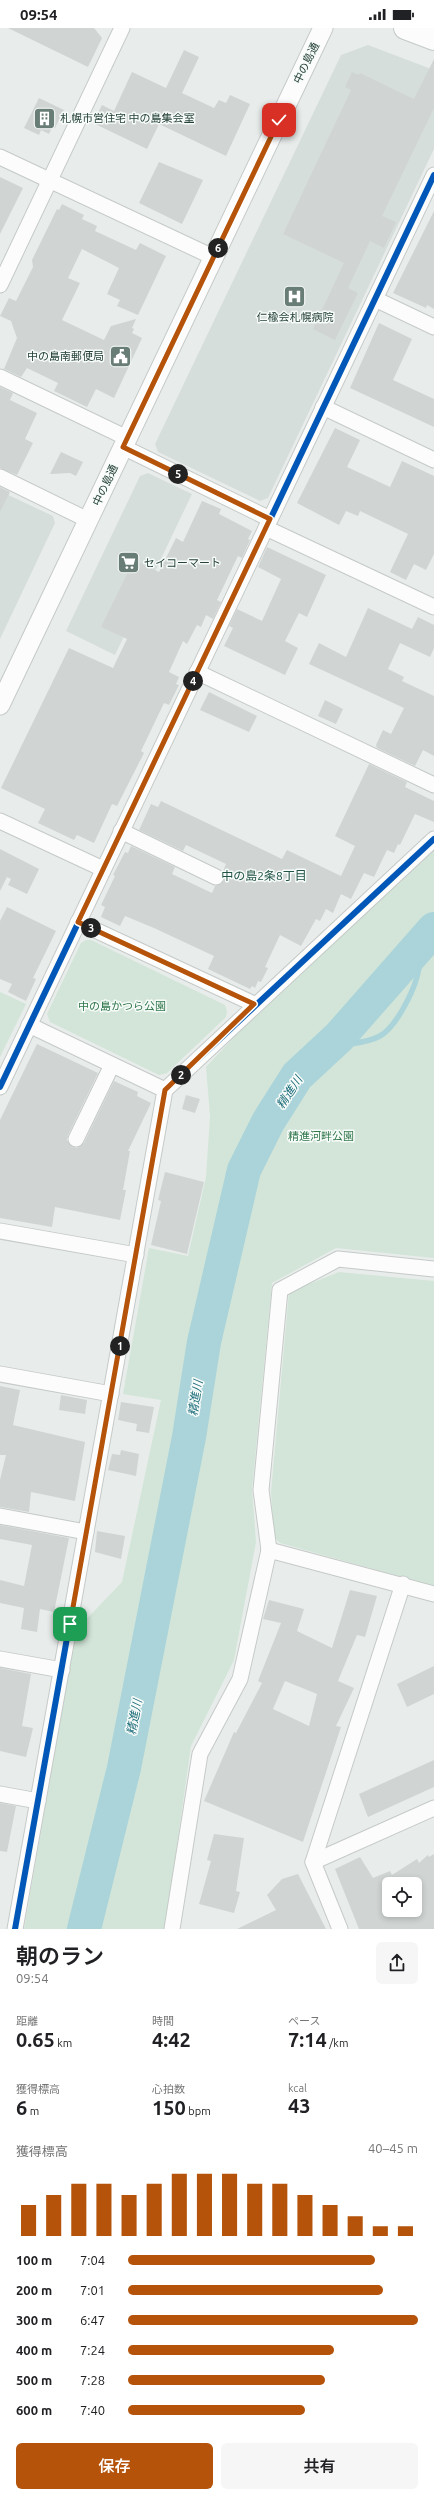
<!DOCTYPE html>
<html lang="ja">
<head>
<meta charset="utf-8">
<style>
  :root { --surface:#fff; --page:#f6f6f6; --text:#202124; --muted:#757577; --accent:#b45309 }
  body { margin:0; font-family:Ubuntu,"Noto Sans JP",sans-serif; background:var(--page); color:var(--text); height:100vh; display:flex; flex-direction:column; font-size:15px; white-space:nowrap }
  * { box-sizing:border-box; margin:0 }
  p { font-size:13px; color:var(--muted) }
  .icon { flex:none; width:22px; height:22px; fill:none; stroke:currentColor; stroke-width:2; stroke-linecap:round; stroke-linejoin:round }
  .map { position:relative; height:1901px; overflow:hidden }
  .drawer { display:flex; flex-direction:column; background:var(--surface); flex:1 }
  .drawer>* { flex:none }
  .buttons { position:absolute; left:382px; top:1849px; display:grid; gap:8px }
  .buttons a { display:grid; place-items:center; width:40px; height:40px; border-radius:6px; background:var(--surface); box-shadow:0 2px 6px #0003; font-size:20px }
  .pin { position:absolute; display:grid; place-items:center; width:34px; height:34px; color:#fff; margin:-17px; border-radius:8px; box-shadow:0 2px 6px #0006 }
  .km { position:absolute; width:20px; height:20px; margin:-10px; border-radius:50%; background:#222; color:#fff; font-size:11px; line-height:20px; text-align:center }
  .round { display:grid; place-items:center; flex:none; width:42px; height:42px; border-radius:6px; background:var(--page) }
  .summary { display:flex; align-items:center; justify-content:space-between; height:68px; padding:0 16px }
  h1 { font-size:22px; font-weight:600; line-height:30px }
  .figures { display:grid; grid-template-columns:repeat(3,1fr); gap:6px; height:68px; padding:4px 16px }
  .figures div { display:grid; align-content:center }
  .figures b { font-size:20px; font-weight:600 }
  .figures small { font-size:11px; font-weight:400 }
  .figures p { font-size:11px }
  .chart { height:112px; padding:8px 16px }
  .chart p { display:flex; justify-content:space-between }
  .chart svg { width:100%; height:72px; margin-top:4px; stroke:var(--accent); stroke-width:6 }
  .button { display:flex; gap:8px; margin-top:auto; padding:8px 16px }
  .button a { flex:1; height:46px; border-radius:6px; background:var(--accent); color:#fff; font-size:16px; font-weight:600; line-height:46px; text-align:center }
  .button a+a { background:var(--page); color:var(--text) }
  ul { padding:0 16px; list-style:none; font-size:13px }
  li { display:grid; grid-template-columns:64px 48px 1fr; align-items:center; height:30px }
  li i { height:10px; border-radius:5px; background:var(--accent) }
  .status { display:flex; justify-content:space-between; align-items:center; height:28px; padding:0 20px; background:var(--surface); direction:ltr }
  .status svg { height:11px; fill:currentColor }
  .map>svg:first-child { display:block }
</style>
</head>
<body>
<div class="status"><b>09:54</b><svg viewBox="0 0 49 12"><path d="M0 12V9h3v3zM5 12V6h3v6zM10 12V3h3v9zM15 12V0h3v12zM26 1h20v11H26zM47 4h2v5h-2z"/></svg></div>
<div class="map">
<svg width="434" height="1901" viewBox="0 0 434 1901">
  <rect width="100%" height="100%" fill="#e8edeb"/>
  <!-- built -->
  <g fill="#d6dedb">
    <path d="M368 17 434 42V121L268 470 260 473 158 424 155 416 341 27Z"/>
    <path d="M148 445 192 466 115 627 66 603 140 448Z"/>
    <path d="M0 463 53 488 55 495 0 611Z"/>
  </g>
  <!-- green -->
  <g fill="#d2e5d8">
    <path d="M434 820V1230L336 1220 272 1255 252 1461 256 1514 234 1632 191 1718 165 1901H24L76 1602 122 1554 161 1372 123 1366 149 1220 188 1228 206 1149 210 1088 206 1039 298 941Z"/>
    <path d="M86 912H91L225 977 227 983 226 989 167 1045 159 1047 50 994 47 986 81 915Z"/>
    <path d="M0 964 26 976 0 1029Z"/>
    <path d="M339 1244 434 1253V1558L280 1515 274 1509 271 1464 289 1264Z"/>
  </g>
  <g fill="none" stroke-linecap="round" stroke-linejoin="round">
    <!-- stream -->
    <path stroke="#aad4da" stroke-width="5.5" d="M326 1021C343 1015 364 1017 380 1008 396 999 412 966 417 949 420 937 421 924 424 913"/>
    <!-- river -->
    <path stroke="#aad4da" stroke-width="34" d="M84 1901 124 1740 189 1409 204 1314 244 1142 268 1094 297 1048 339 1009 434 901"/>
  </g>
  <!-- building -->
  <g fill="#d0d5d4" fill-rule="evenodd">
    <path d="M8 0H94L102 10 88 39Z"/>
    <path d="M184 22 199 29 182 65 214 80 219 72 226 75 230 67 250 76 226 128 159 96 147 121 93 95 102 77 114 83 132 44 166 60Z"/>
    <path d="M434 31V80L382 188 396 194 384 220 370 213 348 260 358 265 335 312 313 301 344 235 283 206 351 62 345 59 352 44 359 47 360 45 414 71Z"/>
    <path d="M39 70 64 82 55 100 52 99 49 106 41 102 39 107 24 100Z"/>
    <path d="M159 134 203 152 182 196 139 175Z"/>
    <path d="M0 149 23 160 0 206Z"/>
    <path d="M62 176 84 187 82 191 97 198 95 203 136 222 140 215 166 228 138 287 117 278 120 272 107 266 119 240 82 221 68 250 80 255 62 292 104 312 111 298 136 291 132 300 134 301 132 305 142 310 114 370 96 361 87 379 54 363 58 355 27 340 21 349 4 341 17 310 11 293 0 288 9 270 16 273 33 239 32 232 57 181 59 182Z"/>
    <path d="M434 183V281L427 277 426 280 393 265Z"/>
    <path d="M379 295 412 311 393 352 434 371V399L350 360Z"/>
    <path d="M0 359 13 365 10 372 37 385 25 411 33 415 17 447 0 440Z"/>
    <path d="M335 400 360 412 347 439 390 459 402 433 434 448V526L426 542 414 536 406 552 390 544 408 506 360 483 358 488 346 483 339 497 297 475Z"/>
    <path d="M61 424 83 434 76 448 70 445 50 446Z"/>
    <path d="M0 459 10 464 0 484Z"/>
    <path d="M202 473 221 481 219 486 252 503 248 511 250 512 242 530 238 528 217 572 221 574 213 591 206 587 201 599 197 597 187 616 183 613 169 644 179 649 176 656 179 657 169 677 164 675 141 723 144 725 117 778 112 776 94 815 77 807 74 812 38 795 45 781 1 760 69 620 113 640 127 611 101 599 134 532 159 544 176 510 183 514Z"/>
    <path d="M267 519 326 547 307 589 299 585 285 613 298 620 285 647 224 618 233 600 229 598 237 581 262 593 281 551 258 539Z"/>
    <path d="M368 580 412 601 418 589 434 597V620L430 629 400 615 388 641 404 649 402 653 434 668V728L423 722 415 738 377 720 376 717 383 702 391 706 404 680 309 636 319 615 346 629Z"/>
    <path d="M209 664 257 688 249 704 200 682Z"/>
    <path d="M325 672 343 681 336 696 318 688Z"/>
    <path d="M369 736 407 754 405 759 434 773V794L415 786 400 817 398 816 394 825 387 822 374 849 364 845 351 871 341 866 333 885 326 881 320 893 316 891 301 918 280 907 265 939 268 940 261 954 258 953 255 960 252 958 250 961 208 941 214 928 154 900 125 888 120 898 101 889 105 879 101 877 115 848 113 847 125 824 128 825 131 818 175 839 172 846 212 865 215 858 224 853 223 843 226 836 186 817 183 823 139 802 151 776 158 779 161 773 282 831 287 822 341 848 355 818 335 808Z"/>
    <path d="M0 821 39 841 27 866 8 857 11 851 7 849 0 863Z"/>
    <path d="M7 879 56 903 33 950 36 951 26 973 8 964 12 956 0 951V893Z"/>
    <path d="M37 1016 98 1045 68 1107 67 1112 72 1119 77 1120 84 1115 114 1053 138 1064 137 1068 151 1075 128 1123H130L123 1162H126L120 1192 55 1179 52 1199 0 1190V1092Z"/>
    <path d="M186 1067 200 1071 195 1085 182 1081Z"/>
    <path d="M165 1144 204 1154 187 1226 151 1217 161 1173 158 1172Z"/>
    <path d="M0 1358 20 1362 13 1397 85 1414 75 1473 31 1464 29 1484 0 1479V1452L6 1427H0Z"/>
    <path d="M61 1367 87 1372 85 1386 59 1382Z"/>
    <path d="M121 1374 154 1379 149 1405 136 1403 137 1396 118 1392Z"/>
    <path d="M121 1422 139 1426 136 1448 108 1442 112 1426 120 1427Z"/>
    <path d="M0 1497 69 1510 54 1584 40 1581 37 1604 21 1601 24 1580 0 1575V1552L24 1558 32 1517 0 1511Z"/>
    <path d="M97 1503 125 1508 121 1531 95 1524Z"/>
    <path d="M350 1562 377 1568 365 1609 357 1607 338 1653 354 1660 336 1698 341 1699 303 1814 204 1773 234 1704 236 1705 262 1655 258 1653 281 1595 263 1591 269 1572 304 1581 297 1603 332 1620ZM285 1653 317 1666 309 1698 273 1681Z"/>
    <path d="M434 1638V1666L407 1679 397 1656Z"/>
    <path d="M0 1640 31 1646 22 1698 33 1700 26 1729 0 1723Z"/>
    <path d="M434 1732V1759L368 1789 359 1766Z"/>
    <path d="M0 1775 16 1778 7 1824 0 1823Z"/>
    <path d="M214 1806 244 1810 236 1863 240 1864 234 1885 199 1876 211 1833 207 1832Z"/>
    <path d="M434 1826V1901H359L335 1841 360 1829 373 1850 390 1843 392 1847 417 1831 419 1835 428 1827 429 1829ZM389 1856H415V1882H389Z"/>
    <path d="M298 1846 326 1901H237L276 1882 267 1867 282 1851Z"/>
  </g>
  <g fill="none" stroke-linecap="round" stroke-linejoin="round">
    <defs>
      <g id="minor">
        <path d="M0 129 213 229"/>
        <path d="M0 257 122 0"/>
        <path d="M375 271 434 299"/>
        <path d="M0 349 127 410"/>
        <path d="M323 379 434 432"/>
        <path d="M123 419 270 491"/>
        <path d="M0 449 88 492"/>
        <path d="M266 500 434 579"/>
        <path d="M197 644 434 757"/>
        <path d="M0 793 103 841"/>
        <path d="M121 803 216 849"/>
        <path d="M78 894 254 976"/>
        <path d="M29 997 165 1062"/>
        <path d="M0 1059 434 147"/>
        <path d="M76 1111 112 1037"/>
        <path d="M0 1203 136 1227"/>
        <path d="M0 1346 111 1366"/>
        <path d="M0 1488 86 1504"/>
        <path d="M269 1522 261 1462 280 1262 338 1231 434 1241"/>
        <path d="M0 1631 62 1642"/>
        <path d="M0 1766 38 1773"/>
        <path d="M313 1834 434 1780"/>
        <path d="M15 1901 165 1062 434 811"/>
        <path d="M172 1901 200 1726 240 1651 269 1522 434 1566"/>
        <path d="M340 1901 313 1834 403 1556"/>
      </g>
      <path id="tertiary" d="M0 677 323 0"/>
      <path id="secondary" d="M405 0 434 11"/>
    </defs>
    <!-- minor casing -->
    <use href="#minor" stroke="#c5cac8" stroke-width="17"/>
    <!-- tertiary casing -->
    <use href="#tertiary" stroke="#c5cac8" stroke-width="21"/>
    <!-- secondary casing -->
    <use href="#secondary" stroke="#c4cac8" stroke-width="24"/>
    <!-- minor -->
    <use href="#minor" stroke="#fcfcfc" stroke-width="15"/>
    <!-- tertiary -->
    <use href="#tertiary" stroke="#fcfcfc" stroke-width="19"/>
    <!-- secondary -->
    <use href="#secondary" stroke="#fcfcfc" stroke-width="22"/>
    <defs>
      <g id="cycleway">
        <path d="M0 1059 434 147"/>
        <path d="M15 1901 165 1062 434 811"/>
      </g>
    </defs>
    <!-- cycleway casing -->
    <use href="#cycleway" stroke="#f7fbf9" stroke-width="8"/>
    <!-- cycleway -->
    <use href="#cycleway" stroke="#0057b8" stroke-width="6"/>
  </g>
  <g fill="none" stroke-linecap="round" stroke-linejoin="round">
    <defs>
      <path id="route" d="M70 1596 165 1062 254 976 78 894 270 491 123 419 279 92"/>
    </defs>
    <!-- route casing -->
    <use href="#route" stroke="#fff" stroke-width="8"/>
    <!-- route -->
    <use href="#route" stroke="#b45309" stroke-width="5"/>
  </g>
  <!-- icons -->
  <defs>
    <symbol id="building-square" viewBox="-11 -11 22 22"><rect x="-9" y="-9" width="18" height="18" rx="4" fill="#697d77" stroke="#f7fbf9"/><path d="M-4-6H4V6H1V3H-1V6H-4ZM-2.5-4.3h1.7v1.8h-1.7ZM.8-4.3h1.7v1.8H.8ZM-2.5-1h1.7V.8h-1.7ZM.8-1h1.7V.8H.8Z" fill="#fff"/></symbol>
    <symbol id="hospital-square" viewBox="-11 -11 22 22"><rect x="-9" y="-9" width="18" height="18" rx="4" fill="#697d77" stroke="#f7fbf9"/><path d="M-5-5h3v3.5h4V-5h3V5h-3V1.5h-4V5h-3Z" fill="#fff"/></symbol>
    <symbol id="civic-square" viewBox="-11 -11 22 22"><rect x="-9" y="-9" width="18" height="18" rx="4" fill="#697d77" stroke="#f7fbf9"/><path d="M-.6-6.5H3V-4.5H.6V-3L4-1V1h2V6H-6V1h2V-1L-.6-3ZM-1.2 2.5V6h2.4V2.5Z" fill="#fff"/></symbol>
    <symbol id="supermarket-square" viewBox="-11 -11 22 22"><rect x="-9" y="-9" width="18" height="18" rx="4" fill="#697d77" stroke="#f7fbf9"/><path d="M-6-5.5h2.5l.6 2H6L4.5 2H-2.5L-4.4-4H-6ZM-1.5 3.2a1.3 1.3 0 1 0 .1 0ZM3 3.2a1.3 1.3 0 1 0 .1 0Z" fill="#fff"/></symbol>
  </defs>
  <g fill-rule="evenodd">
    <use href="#building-square" x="32" y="78" width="25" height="25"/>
    <use href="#hospital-square" x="282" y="256" width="25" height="25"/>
    <use href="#civic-square" x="108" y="316" width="25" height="25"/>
    <use href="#supermarket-square" x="116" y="522" width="25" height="25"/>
  </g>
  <g text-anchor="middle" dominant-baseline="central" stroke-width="3" stroke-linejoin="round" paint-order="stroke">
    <!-- street labels -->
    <g font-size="11" fill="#254139" stroke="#f7fbf9">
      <text transform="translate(306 35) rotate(-64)">中の島通</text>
      <text transform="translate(105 457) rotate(-65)">中の島通</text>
    </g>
    <!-- poi labels -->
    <g font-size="11" fill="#254139" stroke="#f7fbf9" text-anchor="start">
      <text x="60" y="90">札幌市営住宅 中の島集会室</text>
      <text x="295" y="289" text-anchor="middle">仁楡会札幌病院</text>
      <text x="104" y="328" text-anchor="end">中の島南郵便局</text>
      <text x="144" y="535">セイコーマート</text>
    </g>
    <!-- park labels -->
    <g font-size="11" fill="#30774a" stroke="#f7fbf9">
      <text x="122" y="978">中の島かつら公園</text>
      <text x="321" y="1108">精進河畔公園</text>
    </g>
    <!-- neighbourhood labels -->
    <g font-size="12" fill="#215346" stroke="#f7fbf9">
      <text x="264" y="847">中の島2条8丁目</text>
    </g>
    <!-- water labels -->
    <g font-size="12" font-style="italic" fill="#1f6f7c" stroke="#f7fbf9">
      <text transform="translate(289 1064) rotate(-56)">精進川</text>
      <text transform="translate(195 1370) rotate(-81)">精進川</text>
      <text transform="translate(134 1689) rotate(-79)">精進川</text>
    </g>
  </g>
</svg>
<div class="buttons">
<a><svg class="icon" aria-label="locate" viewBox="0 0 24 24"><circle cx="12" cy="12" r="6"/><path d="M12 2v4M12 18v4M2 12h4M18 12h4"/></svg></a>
</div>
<div class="pin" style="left:70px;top:1596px;background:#1e9e55"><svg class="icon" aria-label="arrive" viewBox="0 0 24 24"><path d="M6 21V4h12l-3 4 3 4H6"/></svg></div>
<div class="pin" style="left:279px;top:92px;background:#d93025"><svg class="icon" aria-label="check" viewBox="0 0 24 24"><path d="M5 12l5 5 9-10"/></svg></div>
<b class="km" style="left:120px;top:1318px">1</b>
<b class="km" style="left:181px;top:1047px">2</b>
<b class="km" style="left:91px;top:900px">3</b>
<b class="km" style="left:193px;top:653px">4</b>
<b class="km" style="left:178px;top:446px">5</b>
<b class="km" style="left:218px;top:220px">6</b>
</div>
<section class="drawer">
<div class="summary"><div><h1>朝のラン</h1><p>09:54</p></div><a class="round"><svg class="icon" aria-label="share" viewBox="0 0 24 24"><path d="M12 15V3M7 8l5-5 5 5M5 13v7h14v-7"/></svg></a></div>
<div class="figures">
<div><p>距離</p><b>0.65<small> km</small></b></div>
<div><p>時間</p><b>4:42</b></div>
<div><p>ペース</p><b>7:14<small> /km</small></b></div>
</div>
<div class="figures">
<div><p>獲得標高</p><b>6<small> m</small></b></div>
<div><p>心拍数</p><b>150<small> bpm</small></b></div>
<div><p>kcal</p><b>43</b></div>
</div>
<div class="chart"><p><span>獲得標高</span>40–45 m</p>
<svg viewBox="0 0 160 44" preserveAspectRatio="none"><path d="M5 44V25M15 44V19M25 44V12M35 44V12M45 44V19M55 44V12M65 44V6M75 44V6M85 44V6M95 44V12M105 44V12M115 44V19M125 44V25M135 44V32M145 44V38M155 44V38"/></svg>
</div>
<ul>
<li><b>100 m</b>7:04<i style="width:85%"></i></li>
<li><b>200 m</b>7:01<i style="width:88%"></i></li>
<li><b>300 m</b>6:47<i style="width:100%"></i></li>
<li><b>400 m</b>7:24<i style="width:71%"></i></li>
<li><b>500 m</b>7:28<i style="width:68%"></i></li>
<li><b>600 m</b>7:40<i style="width:61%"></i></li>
</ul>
<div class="button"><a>保存</a><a>共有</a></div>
</section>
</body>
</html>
